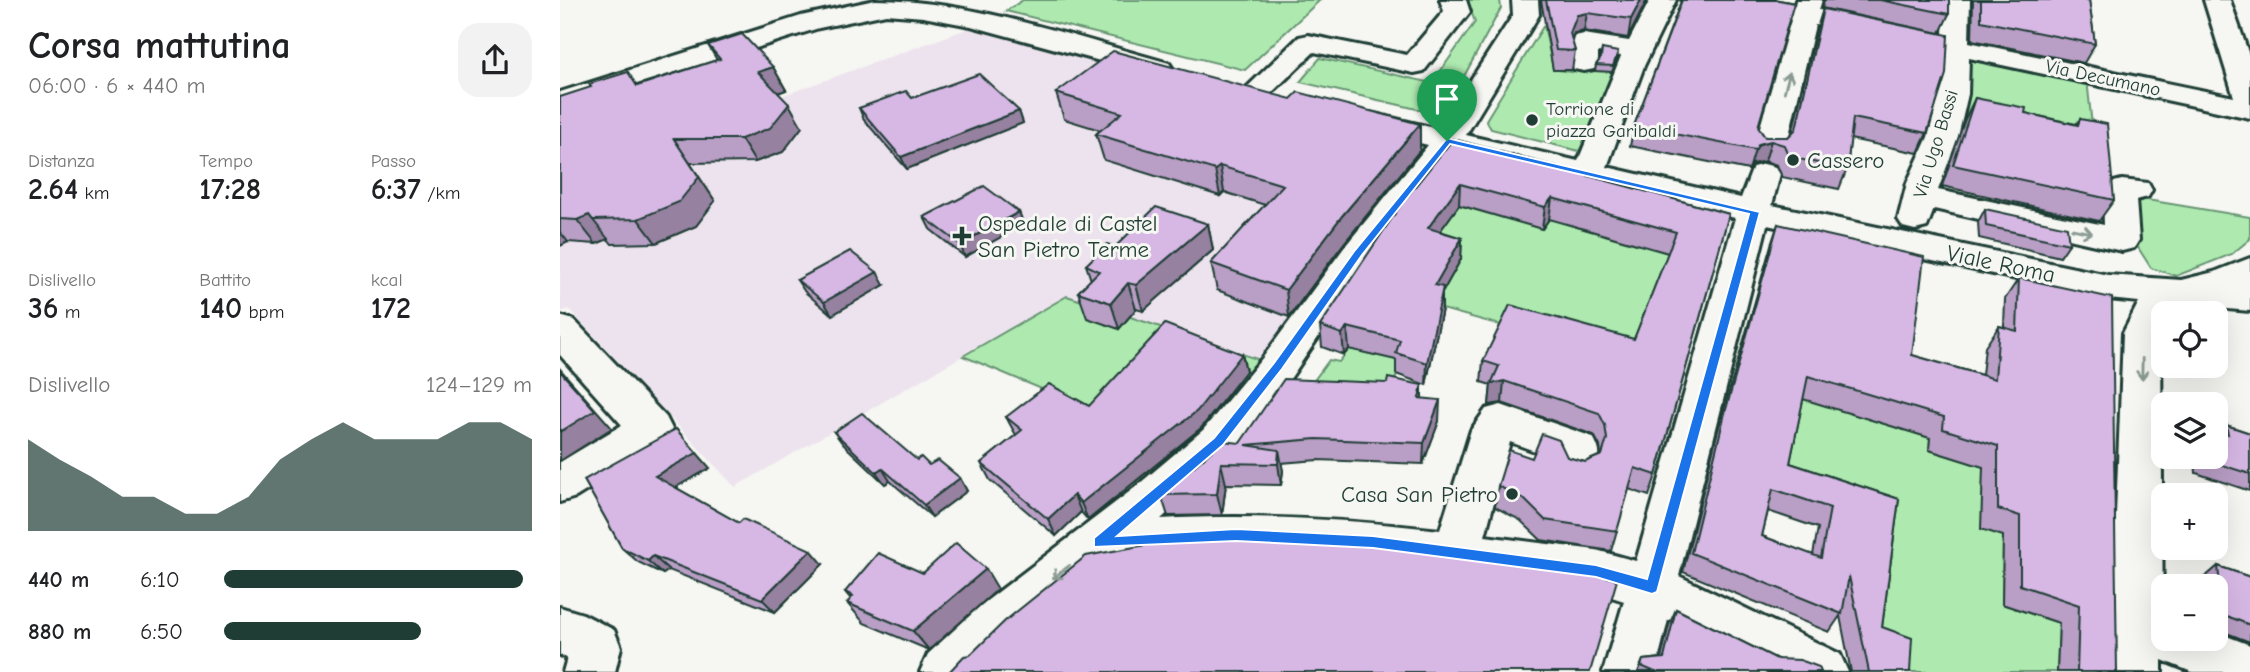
<!DOCTYPE html>
<html lang="it">
<head>
<meta charset="utf-8">
<style>
  :root { --surface:#fff; --page:#f2f2f2; --text:#202124; --muted:#757577; --accent:#1f3d34 }
  body { margin:0; font-family:"Comic Neue",sans-serif; background:var(--page); color:var(--text); height:100vh; display:flex; flex-direction:column; font-size:26px; white-space:nowrap }
  * { box-sizing:border-box; margin:0 }
  p { font-size:23px; color:var(--muted) }
  .icon { flex:none; width:38px; height:38px; fill:none; stroke:currentColor; stroke-width:2; stroke-linecap:round; stroke-linejoin:round }
  .map { position:relative; flex:1; overflow:hidden }
  .sheet { display:flex; flex-direction:column; background:var(--surface); width:560px }
  .sheet>* { flex:none }
  .controls { position:absolute; left:1591px; top:301px; display:grid; gap:14px }
  .controls a { display:grid; place-items:center; width:77px; height:77px; border-radius:14px; background:var(--surface); box-shadow:0 7px 28px #0002; font-size:35px }
  .pin { position:absolute; display:grid; place-items:center; width:60px; height:60px; color:#fff; margin:-72px -30px; border-radius:50% 50% 50% 0; rotate:-45deg; box-shadow:0 0 7px #0007 }
  .pin .icon { rotate:45deg }
  .round { display:grid; place-items:center; flex:none; width:74px; height:74px; border-radius:21px; background:var(--page) }
  .head { display:flex; align-items:center; justify-content:space-between; height:119px; padding:0 28px }
  h1 { font-size:38px; font-weight:600; line-height:52px }
  .metrics { display:grid; grid-template-columns:repeat(3,1fr); gap:10px; height:119px; padding:7px 28px }
  .metrics div { display:grid; align-content:center }
  .metrics b { font-size:30px; font-weight:600 }
  .metrics small { font-size:19px; font-weight:400 }
  .metrics p { font-size:19px }
  .chart { height:196px; padding:14px 28px }
  .chart p { display:flex; justify-content:space-between }
  .chart svg { width:100%; height:126px; margin-top:7px; fill:var(--accent); opacity:.7 }
  ul { padding:0 28px; list-style:none; font-size:23px }
  li { display:grid; grid-template-columns:112px 84px 1fr; align-items:center; height:52px }
  li i { height:18px; border-radius:9px; background:var(--accent) }
  main { display:flex; flex:1; min-height:0 }
  .map>svg:first-child { display:block }
</style>
</head>
<body>
<main>
<section class="sheet">
<div class="head"><div><h1>Corsa mattutina</h1><p>06:00 · 6 × 440 m</p></div><a class="round"><svg class="icon" aria-label="share" viewBox="0 0 24 24"><path d="M12 15V3M7 8l5-5 5 5M5 13v7h14v-7"/></svg></a></div>
<div class="metrics">
<div><p>Distanza</p><b>2.64<small> km</small></b></div>
<div><p>Tempo</p><b>17:28</b></div>
<div><p>Passo</p><b>6:37<small> /km</small></b></div>
</div>
<div class="metrics">
<div><p>Dislivello</p><b>36<small> m</small></b></div>
<div><p>Battito</p><b>140<small> bpm</small></b></div>
<div><p>kcal</p><b>172</b></div>
</div>
<div class="chart"><p><span>Dislivello</span>124–129 m</p>
<svg viewBox="0 0 160 44" preserveAspectRatio="none"><path d="M0 44V12L10 19L20 25L30 32L40 32L50 38L60 38L70 32L80 19L90 12L100 6L110 12L120 12L130 12L140 6L150 6L160 12V44z"/></svg>
</div>
<ul>
<li><b>440 m</b>6:10<i style="width:97%"></i></li>
<li><b>880 m</b>6:50<i style="width:64%"></i></li>
</ul>
</section>
<div class="map">
<svg width="1690" height="672" viewBox="0 0 1690 672">
  <rect width="100%" height="100%" fill="#f6f6f2"/>
  <filter id="ink" filterUnits="userSpaceOnUse"><feTurbulence type="fractalNoise" baseFrequency=".0143" numOctaves="2"/><feDisplacementMap in="SourceGraphic" scale="14" xChannelSelector="R" yChannelSelector="G"/><feConvolveMatrix kernelMatrix="1 2 1 2 8 2 1 2 1" color-interpolation-filters="sRGB"/></filter>
  <g filter="url(#ink)">
    <!-- built -->
    <path fill="#ede3ee" d="M410 28 867 150 708 365 507 296 175 487 9 309 0 312V176Z"/>
    <!-- green -->
    <g fill="#aeeab0" stroke="#669472" stroke-width="2">
      <path d="M463 0H760L685 70 446 11Z"/>
      <path d="M907 0H940L941 8 883 115 740 82 760 58 872 83 915 22Z"/>
      <path d="M984 25 993 69 1012 72 1014 64 1062 72 1019 151 931 129 926 120Z"/>
      <path d="M1409 57 1527 79 1534 145 1403 116Z"/>
      <path d="M1569 197 1690 217V239L1672 254 1616 276 1591 268 1577 246Z"/>
      <path d="M899 205 982 229 989 219 1095 249 1113 247 1068 360 875 307 867 249Z"/>
      <path d="M507 296 718 366 642 456 403 356Z"/>
      <path d="M789 349 841 361 827 405 744 394 769 360 779 362Z"/>
      <path d="M1238 397 1370 438 1369 450 1421 466 1468 495 1556 523 1557 553 1443 536 1442 604 1499 623 1497 672H1335L1308 645 1322 542 1220 483Z"/>
    </g>
    <g fill="none" stroke-linecap="round" stroke-linejoin="round">
      <defs>
        <g id="minor">
          <path d="M315 0C412 0 516 38 609 63L613 69 609 75 599 77 411 26 363 17 326 14 259 28 0 110V92L241 16Z"/>
          <path d="M880 0H906L910 12 864 71 854 73 754 52 704 100 694 103 684 100 680 94 739 37 748 35 847 55 884 11Z"/>
          <path d="M952 0H978L979 15 906 135 1018 161 1061 56 1038 52V63L1034 69 1024 71 1014 69C1008 60 1008 45 1015 36L1024 34 1069 41 1090 0H1116L1084 66 1047 167 1181 198 1193 167 1204 164 1215 167 1220 174 1212 205 1548 275 1621 280 1654 272 1690 258V311L1623 305 1611 313H1603L1601 333 1603 639H1656V632L1690 645V672H1632L1602 660V672H1550L1563 333 1579 302 1548 299 1207 225 1119 576 1280 654 1288 672H1209L1108 620 1095 672H1043L1064 601 1036 592 812 562 676 555 549 562 456 638 422 672H360L368 654 420 606 573 489 643 430 704 356 786 245 868 145 799 128 795 122 799 116 810 113 879 129 953 15ZM895 151 1175 218 1076 561 1036 550 925 536 950 442 997 459 1004 475 1019 480 1034 475C1042 460 1041 451 1033 437L941 405 926 409 911 430 880 530C787 519 695 514 601 519L673 454 732 376 810 261Z"/>
          <path d="M1160 0H1209L1235 5 1236 0H1262L1259 10 1383 36 1384 0H1410L1409 42 1674 97 1644 0H1670L1690 58V118L1409 58 1408 94 1398 137 1378 190 1544 225 1543 195 1550 183 1562 180 1588 183 1592 190 1588 197 1576 200 1579 240 1574 248 1562 251 1374 209 1367 227 1355 230 1343 227 1338 219 1347 183 1368 137 1380 94 1382 52 1255 25 1226 148 1221 155 1210 157 1199 155 1194 148 1231 20 1164 5Z"/>
          <path d="M0 316 14 320 106 417 112 429 106 441 16 497 0 502V462L62 425 0 355Z"/>
          <path d="M0 607 23 614 54 630 61 647 55 672H3L7 658 0 655Z"/>
        </g>
      </defs>
      <!-- minor casing -->
      <use href="#minor" stroke="#1f3d34" stroke-width="6"/>
      <!-- minor -->
      <use href="#minor" fill="#f6f6f2" fill-rule="evenodd"/>
    </g>
    <!-- wall -->
    <g fill="#b99ec5" stroke="#1f3d34" stroke-width="2" fill-rule="evenodd">
      <path d="M981 0H1087L1068 38 1024 31 1014 33 1012 41 1015 51 1012 70H993Z"/>
      <path d="M1120 0H1219L1198 127 1205 137H1228L1232 133 1257 28 1263 9 1367 133 1358 153 1290 139 1287 169 1279 189 1222 177 1217 165 1205 161 1192 164 1189 170 1070 146 1074 126 1121 1Z"/>
      <path d="M1264 0H1389V14L1380 33 1262 8Z"/>
      <path d="M1413 0H1529L1535 44 1524 63 1412 40Z"/>
      <path d="M148 45 213 67 226 90 218 93 242 127 223 152 195 162 130 163 155 201 136 226 96 243 52 244 48 239 36 244 8 242 0 246V97L77 85 157 60Z"/>
      <path d="M1042 49 1057 58 1052 72 1035 71 1036 65 1040 59Z"/>
      <path d="M496 93 860 150 784 243 729 317 657 290 651 263 705 205 664 192 660 196 544 160 536 134 540 130 504 119Z"/>
      <path d="M352 98 459 111 463 123 347 169 304 120 299 108Z"/>
      <path d="M1415 98 1465 113 1516 124 1520 119 1554 200 1539 221 1382 186 1405 119Z"/>
      <path d="M893 139 1169 214 1096 475 1089 496 1069 489 1051 551 981 540 960 520 935 507 938 486 972 458 1007 457 1025 462 1041 455 1040 446 1034 435 942 403 929 405 931 385 921 382 923 361 1074 339 1108 253 989 219 982 229 899 205 880 231 902 238 901 259 882 293V309L866 385 836 374V360L789 349 784 355 762 347 760 326Z"/>
      <path d="M1425 209 1509 244 1500 257 1419 238 1418 222Z"/>
      <path d="M364 217 464 224 405 257 370 229Z"/>
      <path d="M648 224 653 250 583 311 576 309 559 329 527 318 518 292 531 280 526 265 555 247Z"/>
      <path d="M1218 224 1352 355 1422 375 1425 347 1439 326 1444 327 1445 299 1459 278 1557 672H1497L1499 623 1442 604 1443 536 1421 529 1423 467 1369 450 1370 438 1243 399 1230 463 1339 499 1322 627 1350 672H1291L1280 616 1269 632 1123 572 1157 434 1211 245ZM1208 511 1258 528 1253 555 1202 536Z"/>
      <path d="M237 280 324 285 272 315 245 292Z"/>
      <path d="M682 354 686 371 641 428 528 520 521 512 496 536 430 480 421 463 456 435 446 417 529 406Z"/>
      <path d="M862 385V398L879 421 863 464 758 460 721 463 723 471 721 485 666 484 662 515 608 516 601 495 680 443Z"/>
      <path d="M1666 425 1690 433V491L1636 473 1635 457H1656L1661 431Z"/>
      <path d="M274 432 357 460 400 478 407 491 372 517 330 481 325 484 283 444Z"/>
      <path d="M150 468 115 487 179 523 263 564 215 612 109 570 103 574 78 562 62 548 24 480Z"/>
      <path d="M1658 566 1690 577V642L1656 629V586H1645L1644 578Z"/>
      <path d="M363 573 438 589 369 650 304 623 287 603 291 599 285 592Z"/>
      <path d="M1116 609 1217 659 1261 672H1078L1083 660 1101 658 1109 625Z"/>
    </g>
    <!-- shaded-wall -->
    <g fill="#9681a0" stroke="#1f3d34" stroke-width="2">
      <path d="M1081 0H1087L1068 38 1071 19Z"/>
      <path d="M1027 13 1024 31 1014 33 1007 52 1010 33 1017 15Z"/>
      <path d="M213 67 226 90 211 95 198 72Z"/>
      <path d="M229 104 242 127 223 152 195 162 181 139Z"/>
      <path d="M459 111 463 123 347 169 341 157Z"/>
      <path d="M860 124V150L784 243 729 317 726 290 782 216Z"/>
      <path d="M114 139 155 201 136 226 96 243 78 219Z"/>
      <path d="M1211 141 1205 161 1192 164 1189 170 1195 150 1199 144Z"/>
      <path d="M660 166 664 192 660 196 655 170Z"/>
      <path d="M900 184 899 205 867 249 868 228Z"/>
      <path d="M992 198 989 219 982 229 985 207Z"/>
      <path d="M459 212 464 224 405 257 400 244Z"/>
      <path d="M29 215 48 239 36 244 17 220Z"/>
      <path d="M648 224 653 250 583 311 576 285Z"/>
      <path d="M0 232 8 242 0 246Z"/>
      <path d="M902 238 901 259 882 293V309L866 385 867 363 875 285Z"/>
      <path d="M317 272 324 285 272 315 264 302Z"/>
      <path d="M568 283 576 309 559 329 551 303Z"/>
      <path d="M787 327 789 349 784 355 782 334Z"/>
      <path d="M682 354 686 371 641 428 528 520 521 503Z"/>
      <path d="M0 369 52 428 0 461Z"/>
      <path d="M944 381 942 403 929 405 931 384Z"/>
      <path d="M880 400 879 421 863 464 864 443Z"/>
      <path d="M116 429 150 468 109 491 95 476Z"/>
      <path d="M719 450 723 471 721 485 718 464Z"/>
      <path d="M661 463 666 484 662 515 657 494Z"/>
      <path d="M322 468 330 481 325 484 316 472Z"/>
      <path d="M400 478 407 491 372 517 364 505Z"/>
      <path d="M514 495 521 512 496 536 488 519Z"/>
      <path d="M251 550 263 564 215 612 202 599Z"/>
      <path d="M93 556 109 570 103 574 88 561Z"/>
      <path d="M426 569 438 589 369 650 353 631Z"/>
    </g>
    <!-- building -->
    <g fill="#d7b8e5" stroke="#1f3d34" stroke-width="2" fill-rule="evenodd">
      <path d="M986 0H1081L1071 19 1027 13 1017 15 1010 33 1015 51 996 50Z"/>
      <path d="M1122 0H1219L1234 3 1198 127 1205 137H1228L1236 129 1263 9 1388 35 1386 74 1367 133 1293 118 1287 169 1229 157 1224 145 1211 141 1199 144 1195 150 1074 126Z"/>
      <path d="M1320 0H1389V14Z"/>
      <path d="M1421 0H1529L1535 44 1421 21Z"/>
      <path d="M182 34 213 67 198 72 229 104 210 128 181 139H114L139 177 119 202 78 219 33 220 29 215 17 220 0 219V97L31 87 29 84 68 72 77 86 160 59 148 45Z"/>
      <path d="M1042 49 1058 52 1053 66 1036 65 1041 58Z"/>
      <path d="M553 51 731 99 738 92 860 124 782 216 726 290 651 263 723 185 660 166 655 170 536 134 562 113 496 93Z"/>
      <path d="M419 74 459 111 341 157 299 108 346 91 352 98Z"/>
      <path d="M1415 98 1466 108 1465 113 1518 125 1520 119 1547 124 1554 200 1393 165Z"/>
      <path d="M893 139 1169 214 1096 475 1075 468 1057 531 985 520 964 499 938 486 949 450 972 458 982 434 999 440 1007 457 1025 462 1042 455 1047 439 1045 425 1039 413 944 381 931 384 939 366 923 361 950 305 1074 339 1116 232 992 198 985 207 900 184 868 228 902 238 875 285 883 287 867 363 836 353 840 340 787 327 782 334 760 326 844 200Z"/>
      <path d="M424 186 459 212 400 244 364 217Z"/>
      <path d="M596 207 648 224 576 285 568 283 551 303 518 292 539 271 526 265 547 244 555 247Z"/>
      <path d="M1425 209 1507 227 1509 244 1426 226Z"/>
      <path d="M1218 224 1364 257 1352 355 1435 379 1439 326 1457 331 1459 278 1552 298 1557 672H1517L1519 605 1460 585V516L1438 509V446L1383 429 1384 417 1248 376 1230 463 1339 499 1322 627 1352 638 1350 672H1309L1289 576 1282 614 1131 553 1165 413ZM1213 489 1270 508 1261 558 1202 536Z"/>
      <path d="M290 251 317 272 264 302 237 280Z"/>
      <path d="M605 324 682 354 637 411 521 503 514 495 488 519 421 463 462 430 446 417 489 384 529 406Z"/>
      <path d="M0 371 35 410 0 432Z"/>
      <path d="M828 378 862 385 859 398 880 400 864 443 756 439 686 445 719 450 718 464 661 463 657 494 601 495 663 441 680 443 724 379 827 383Z"/>
      <path d="M302 413 357 460 361 457 369 465 378 460 400 478 364 505 322 468 316 472 274 432Z"/>
      <path d="M1666 425 1690 433V474L1649 461 1648 457H1656V430L1668 434Z"/>
      <path d="M116 429 137 453 95 476 179 523 183 519 251 550 202 599 93 556 88 561 62 548 24 480Z"/>
      <path d="M676 538 811 544 1041 575 1057 580 1030 672H389L404 656 410 655 445 621 526 556 613 540Z"/>
      <path d="M396 543 426 569 353 631 287 603 293 596 285 592 318 553 363 573Z"/>
      <path d="M1658 566 1690 577V625L1672 618 1663 617Z"/>
      <path d="M1116 609 1217 659 1240 660 1259 667 1261 672H1095L1081 666 1083 660 1104 658Z"/>
    </g>
    <!-- one-way arrows -->
    <defs><path id="oneway-shaft" d="M-6 0H5M1.5-3L5.5 0L1.5 3" fill="none" stroke-width="1.6" stroke-linecap="round" stroke-linejoin="round" transform="scale(1.75)"/></defs>
    <g stroke="#8a9a93">
      <use href="#oneway-shaft" transform="translate(1227 82) rotate(-75)"/>
      <use href="#oneway-shaft" transform="translate(1522 231) rotate(12)"/>
      <use href="#oneway-shaft" transform="translate(1582 369) rotate(91)"/>
      <use href="#oneway-shaft" transform="translate(501 572) rotate(142)"/>
    </g>
  </g>
  <!-- route -->
  <path fill="#1a73e8" stroke="#fff" stroke-width="2" fill-rule="evenodd" d="M887 138 1200 212 1097 592 1092 594 1036 577 813 548 676 541 534 547V538L654 438 714 363 795 250ZM890 144 1189 214 1087 579 1036 565 813 536 676 529 557 536 663 445 722 369 802 255Z"/>
  <!-- markers -->
  <g fill="#1f3d34" stroke="#f6f6f2" stroke-width="2.5">
    <circle cx="972" cy="120" r="7"/>
    <circle cx="1233" cy="160" r="7"/>
    <path d="M398.5 225.5h7v7h7v7h-7v7h-7v-7h-7v-7h7z"/>
    <circle cx="952" cy="494" r="7"/>
  </g>
  <g text-anchor="middle" dominant-baseline="central" stroke-width="6" stroke-linejoin="round" paint-order="stroke">
    <!-- far-street labels -->
    <g font-size="19" fill="#1f3d34" stroke="#f6f6f2">
      <text transform="translate(1543 78) rotate(12)">Via Decumano</text>
      <text transform="translate(1376 144) rotate(-73)">Via Ugo Bassi</text>
    </g>
    <!-- far-poi labels -->
    <g font-size="19" fill="#1f3d34" stroke="#f6f6f2" text-anchor="start">
      <text x="986" y="109">Torrione di<tspan x="986" dy="22">piazza Garibaldi</tspan></text>
    </g>
    <!-- poi labels -->
    <g font-size="23" fill="#1f3d34" stroke="#f6f6f2" text-anchor="start">
      <text x="1247" y="160">Cassero</text>
      <text x="418" y="223">Ospedale di Castel<tspan x="418" dy="26">San Pietro Terme</tspan></text>
      <text x="938" y="494" text-anchor="end">Casa San Pietro</text>
    </g>
    <!-- street labels -->
    <g font-size="23" fill="#1f3d34" stroke="#f6f6f2">
      <text transform="translate(1441 264) rotate(12)">Viale Roma</text>
    </g>
  </g>
</svg>
<div class="controls">
<a><svg class="icon" aria-label="locate" viewBox="0 0 24 24"><circle cx="12" cy="12" r="6"/><path d="M12 2v4M12 18v4M2 12h4M18 12h4"/></svg></a>
<a><svg class="icon" aria-label="layers" viewBox="0 0 24 24"><path d="M12 4l9 5-9 5-9-5zM3 14l9 5 9-5"/></svg></a>
<a>+</a>
<a>−</a>
</div>
<div class="pin" style="left:887px;top:141px;background:#1e9e55"><svg class="icon" aria-label="arrive" viewBox="0 0 24 24"><path d="M6 21V4h12l-3 4 3 4H6"/></svg></div>
</div>
</main>
</body>
</html>
